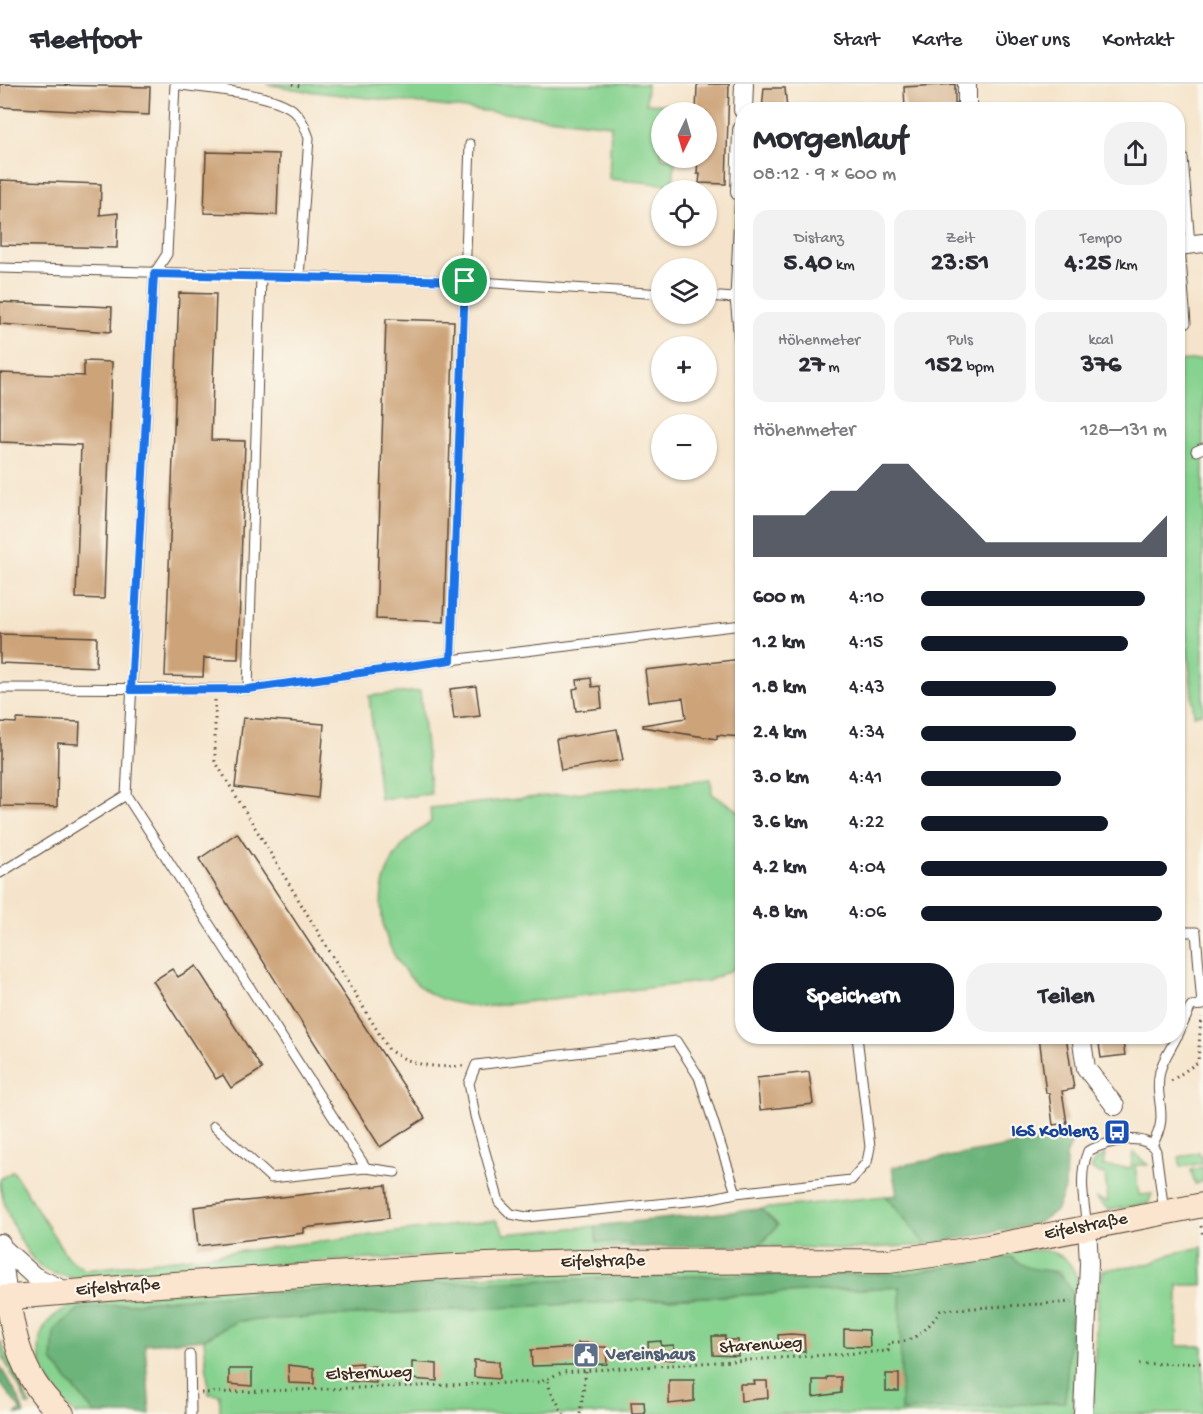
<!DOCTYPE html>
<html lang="de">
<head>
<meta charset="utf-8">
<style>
  :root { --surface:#fff; --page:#f2f2f3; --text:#2b2b33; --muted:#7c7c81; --line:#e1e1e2; --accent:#111827 }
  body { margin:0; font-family:"Gochi Hand",sans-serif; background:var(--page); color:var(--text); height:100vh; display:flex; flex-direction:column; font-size:22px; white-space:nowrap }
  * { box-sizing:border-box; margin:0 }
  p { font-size:20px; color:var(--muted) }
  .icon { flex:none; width:33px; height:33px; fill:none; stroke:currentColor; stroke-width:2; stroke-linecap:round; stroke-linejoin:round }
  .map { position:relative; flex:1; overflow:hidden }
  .side { position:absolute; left:735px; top:18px; width:450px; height:942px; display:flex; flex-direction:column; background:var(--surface); border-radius:24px; box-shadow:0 2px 4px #0004 }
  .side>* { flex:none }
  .needle { width:39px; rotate:185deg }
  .fabs { position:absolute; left:651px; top:18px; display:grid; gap:12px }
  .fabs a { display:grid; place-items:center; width:66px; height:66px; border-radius:50%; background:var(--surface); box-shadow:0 2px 4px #0004; font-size:30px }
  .pin { position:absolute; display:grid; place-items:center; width:51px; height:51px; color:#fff; margin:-26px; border:3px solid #fff; border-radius:50%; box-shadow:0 2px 6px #0007 }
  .round { display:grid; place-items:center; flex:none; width:63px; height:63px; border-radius:24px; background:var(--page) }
  .headline { display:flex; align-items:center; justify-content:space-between; height:102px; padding:0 18px }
  h1 { font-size:33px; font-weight:700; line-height:45px }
  .figures { display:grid; grid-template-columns:repeat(3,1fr); gap:9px; height:102px; padding:6px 18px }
  .figures div { display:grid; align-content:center; border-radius:15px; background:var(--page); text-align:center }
  .figures b { font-size:26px; font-weight:700 }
  .figures small { font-size:16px; font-weight:400 }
  .figures p { font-size:16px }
  .chart { height:168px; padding:12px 18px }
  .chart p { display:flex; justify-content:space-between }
  .chart svg { width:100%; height:108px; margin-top:6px; fill:var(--accent); opacity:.7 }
  .button { display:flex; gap:12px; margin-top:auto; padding:12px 18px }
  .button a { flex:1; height:69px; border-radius:24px; background:var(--accent); color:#fff; font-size:24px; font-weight:700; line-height:69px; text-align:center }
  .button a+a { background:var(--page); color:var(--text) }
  ul { padding:0 18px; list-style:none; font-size:20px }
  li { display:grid; grid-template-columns:96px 72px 1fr; align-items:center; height:45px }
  li i { height:15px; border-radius:8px; background:var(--accent) }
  header { display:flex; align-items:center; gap:36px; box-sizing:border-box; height:84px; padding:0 30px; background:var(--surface); border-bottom:2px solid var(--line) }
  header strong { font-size:28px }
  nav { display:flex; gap:33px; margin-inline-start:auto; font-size:21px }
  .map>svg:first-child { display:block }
</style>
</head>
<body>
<header>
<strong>Fleetfoot</strong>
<nav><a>Start</a><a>Karte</a><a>Über uns</a><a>Kontakt</a></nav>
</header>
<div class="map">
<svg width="1203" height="1330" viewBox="0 0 1203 1330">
  <rect width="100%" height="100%" fill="#fbf7ec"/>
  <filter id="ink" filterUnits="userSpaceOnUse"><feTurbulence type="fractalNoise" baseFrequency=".0167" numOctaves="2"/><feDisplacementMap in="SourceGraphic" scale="12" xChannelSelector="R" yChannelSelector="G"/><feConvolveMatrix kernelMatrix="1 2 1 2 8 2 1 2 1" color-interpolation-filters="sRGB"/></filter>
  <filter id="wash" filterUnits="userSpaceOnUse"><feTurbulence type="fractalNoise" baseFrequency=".008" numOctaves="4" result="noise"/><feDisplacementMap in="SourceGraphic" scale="24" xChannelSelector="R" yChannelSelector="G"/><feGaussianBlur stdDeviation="1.35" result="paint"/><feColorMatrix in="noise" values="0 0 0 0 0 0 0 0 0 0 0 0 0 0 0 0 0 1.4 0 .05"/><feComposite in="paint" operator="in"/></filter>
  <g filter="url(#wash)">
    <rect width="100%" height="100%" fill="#f5e4cb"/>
    <!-- green -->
    <g fill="#86d28f" stroke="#607e56" stroke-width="1.5">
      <path d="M266 0H647L646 19 679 22 678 28H662V74H675L673 101 609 95 611 41 306 7Z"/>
      <path d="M1203 275V629L1194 631 1178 467V277Z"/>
      <path d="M420 607 431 710 380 715 369 612Z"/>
      <path d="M711 695 712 710 742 729V877L733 885 708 897 483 923C464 921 443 919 426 907 378 874 363 798 409 755 416 748 424 743 431 738L430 724Z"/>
      <path d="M1133 1068 1148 1081H1135L1139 1111 1152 1110 1148 1120 1109 1126 1095 1114 1108 1118 1105 1091 1091 1085 1095 1077 1105 1070 1103 1082 1131 1084Z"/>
      <path d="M1199 1068 1200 1072 1203 1071 1202 1079 1181 1083 1179 1073Z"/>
      <path d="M1203 1083V1097L1195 1100 1191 1086Z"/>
      <path d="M13 1087 67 1173 85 1186 496 1136 505 1150 595 1142 597 1158 629 1159 632 1163 307 1178 82 1195C69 1193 56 1192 45 1186 24 1173 0 1119 0 1095Z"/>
      <path d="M886 1112 926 1161 850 1165 759 1162 778 1141 760 1125Z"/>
      <path d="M1202 1163 1203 1201H1178L1177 1262H1203V1330H1092L1098 1211 1103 1186 1152 1179 1171 1170Z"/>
      <path d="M1041 1166C1061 1169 1070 1175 1077 1194L1073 1330H220V1311L209 1310 204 1255 237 1237 901 1203 1072 1224 1073 1211 1059 1188 1023 1184 1012 1173 905 1190 667 1192 418 1200 174 1215 80 1225 52 1277 95 1330C90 1330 81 1330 76 1330 71 1328 66 1321 62 1317 45 1296 29 1265 47 1239 55 1229 67 1224 78 1218L219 1204Z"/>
      <path d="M0 1256 30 1322 26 1321C22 1298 0 1281 0 1256Z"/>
    </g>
    <!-- forest -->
    <g fill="#6cb47a" stroke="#546f4c" stroke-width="1.5">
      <path d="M1075 1050 1066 1072 1065 1105 1056 1127 1036 1140 926 1161 886 1112 897 1111 892 1083Z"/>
      <path d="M760 1125 778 1141 759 1162 632 1163 629 1159 597 1158 595 1142Z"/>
      <path d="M1012 1173C1038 1198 1056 1171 1073 1211L1065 1318 901 1327 900 1203 237 1237 204 1255 145 1260 150 1330H95L52 1277 54 1246 79 1225 174 1215 418 1200 667 1192 905 1190Z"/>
      <path d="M0 1282 19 1315 24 1330H16L21 1326 0 1299Z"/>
    </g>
    <g id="blocks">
      <!-- building -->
      <g fill="#cda47a">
        <path d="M0 0 150 3 149 31 0 23Z"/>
        <path d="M699 0H729L726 100 699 99 700 90H697L698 74H706V28H696L697 2Z"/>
        <path d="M955 0V26H905L904 3Z"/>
        <path d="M764 4H785L787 26H762Z"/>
        <path d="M206 68 279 70 277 131 204 129Z"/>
        <path d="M0 96 101 100 100 131 118 129 117 164 0 161Z"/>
        <path d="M179 209 216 210 211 356 245 357 238 575 204 574 203 593 165 592Z"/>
        <path d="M0 218 112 223 111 248 0 240Z"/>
        <path d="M386 235 454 237 444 538 376 535Z"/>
        <path d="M84 277 112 278 104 515 76 514 81 361 0 358V289L84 292Z"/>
        <path d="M0 550 97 553 96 583 0 579Z"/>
        <path d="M742 575V653L717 651V655L643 643V641L686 634 683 614 649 618 645 586Z"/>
        <path d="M591 594 592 603 600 602 602 624 576 627 573 605 578 604 577 596Z"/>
        <path d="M476 602 480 632 454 635 450 605Z"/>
        <path d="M243 634 324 640 318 714 235 703Z"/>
        <path d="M17 635 80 638 79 660 58 659 57 723 0 722V638L16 639Z"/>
        <path d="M617 645 623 676 561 686 556 655Z"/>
        <path d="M237 749 425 1034 380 1063 199 775Z"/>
        <path d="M196 882 262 985 231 1004 223 991 216 995 153 897 172 885 178 893Z"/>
        <path d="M1039 952H1066L1074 1005 1062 1007 1067 1039 1053 1041 1049 1009H1046Z"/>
        <path d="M1098 952H1122L1125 971 1101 974Z"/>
        <path d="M809 988 813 1020 760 1026 757 994Z"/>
        <path d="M386 1101 389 1134 304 1144V1149L198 1162 194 1123Z"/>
        <path d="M844 1245 869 1246 870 1263 844 1262Z"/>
        <path d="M791 1250 804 1251 805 1268 779 1266 778 1251Z"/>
        <path d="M712 1252H725V1256H738V1272L713 1271Z"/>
        <path d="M661 1257V1267V1262L674 1261V1276L649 1274 648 1258Z"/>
        <path d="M578 1259H593V1263H606L607 1280 532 1282 531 1266 579 1263Z"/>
        <path d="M474 1276 499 1278V1295L474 1293Z"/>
        <path d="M412 1278 437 1280V1297L412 1295Z"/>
        <path d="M362 1279V1283L375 1282 376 1299 349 1297V1280Z"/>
        <path d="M288 1281 314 1284V1300L289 1299Z"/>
        <path d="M229 1285H252V1302L229 1300Z"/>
        <rect x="886" y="1290" width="13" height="17"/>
        <path d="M827 1293H841V1309L813 1313V1296H827Z"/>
        <path d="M669 1296H694V1317L669 1320Z"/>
        <path d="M754 1297H767L768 1314 741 1317 740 1300H755Z"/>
        <path d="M631 1318H644L645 1330H632Z"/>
      </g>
    </g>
  </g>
  <g filter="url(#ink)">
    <use href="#blocks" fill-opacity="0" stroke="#574638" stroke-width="1.5"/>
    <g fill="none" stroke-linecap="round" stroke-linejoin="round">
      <defs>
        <g id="lane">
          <path d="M1183 74 1190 161"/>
          <path d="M740 108 735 214 742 286"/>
          <path d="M1180 162 1186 239"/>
          <path d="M0 184 465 197 662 210"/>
          <path d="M706 212 735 214"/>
          <path d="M1196 367 1203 364"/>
          <path d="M451 576 470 60"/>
          <path d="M0 604 248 605 451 576 742 541"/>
          <path d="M248 605 261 192"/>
          <path d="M126 711 366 1084"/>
          <path d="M0 789 126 711 154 190 167 170 175 0C204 5 271 8 293 26 302 34 305 43 309 54L299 193"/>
          <path d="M1178 848H1196L1202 921"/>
          <path d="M1178 951 1191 922 1203 921"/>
          <path d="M214 1042 271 1094 366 1084 395 1088"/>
          <path d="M1152 1061C1171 1030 1153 1016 1160 987 1163 975 1172 963 1177 952"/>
          <path d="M736 1109 699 993 676 957 476 981 469 999 475 1032 499 1118 511 1130 526 1133 708 1115 736 1109 851 1096 867 1078 870 1063 857 952"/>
          <path d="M1087 1143C1084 1117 1078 1092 1088 1067 1105 1059 1144 1046 1156 1067L1164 1128"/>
          <path d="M190 1271 191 1330"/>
        </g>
        <g id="street">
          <path d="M967 0V26"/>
          <path d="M743 26 744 0"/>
          <path d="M740 108 742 46"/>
          <path d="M1178 162 1203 159"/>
          <path d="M1081 952 1086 984 1115 1022"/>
          <path d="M1 1159 8 1214"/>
          <path d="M2 1163 34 1192 66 1207"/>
          <path d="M1083 1330 1089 1179 1087 1143"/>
        </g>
        <g id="secondary">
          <path d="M0 1214 144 1202 457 1182 583 1178 889 1177 988 1163 1203 1121"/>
          <path d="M8 1214C14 1259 25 1299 62 1330"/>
        </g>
      </defs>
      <!-- lane casing -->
      <use href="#lane" stroke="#574638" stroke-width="11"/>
      <!-- street casing -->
      <use href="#street" stroke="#574638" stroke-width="20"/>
      <!-- secondary casing -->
      <use href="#secondary" stroke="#574638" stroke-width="26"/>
      <!-- path -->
      <g stroke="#574638" stroke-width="3" stroke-dasharray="1.5 4.5" stroke-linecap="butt">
        <path d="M292 0 300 2"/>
        <path d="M1178 376 1187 371"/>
        <path d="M215 616V677L389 966C412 982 435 984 463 982"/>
        <path d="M1171 997 1198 978 1201 933"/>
        <path d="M1201 1142 1203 1152"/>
        <path d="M1139 1280 1203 1279"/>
        <path d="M548 1297 550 1306 564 1330"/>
        <path d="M201 1309 540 1298 562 1288 888 1267 889 1258C914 1260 927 1246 941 1226L1072 1218"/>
        <path d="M580 1330 586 1287"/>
      </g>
      <!-- lane -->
      <use href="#lane" stroke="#fff" stroke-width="9"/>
      <!-- street -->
      <use href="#street" stroke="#fff" stroke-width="18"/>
      <!-- secondary -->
      <use href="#secondary" stroke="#fce5cf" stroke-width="24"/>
    </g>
  </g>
  <g fill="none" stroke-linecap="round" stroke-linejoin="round" filter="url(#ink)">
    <defs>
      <path id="route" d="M154 190 465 197 451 576 248 605 131 606Z"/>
    </defs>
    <!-- route casing -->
    <use href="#route" stroke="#fff" stroke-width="12"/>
    <!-- route -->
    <use href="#route" stroke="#1a73e8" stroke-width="8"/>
  </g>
  <!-- icons -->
  <defs>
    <symbol id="bus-square" viewBox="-11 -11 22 22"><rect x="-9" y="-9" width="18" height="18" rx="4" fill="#1a4fb4" stroke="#fbf7ec"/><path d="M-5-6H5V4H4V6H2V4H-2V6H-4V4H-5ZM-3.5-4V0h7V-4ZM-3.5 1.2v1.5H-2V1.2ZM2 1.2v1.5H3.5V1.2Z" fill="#fff"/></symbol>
    <symbol id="civic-square" viewBox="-11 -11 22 22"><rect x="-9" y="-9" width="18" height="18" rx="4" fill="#5c6f8a" stroke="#fbf7ec"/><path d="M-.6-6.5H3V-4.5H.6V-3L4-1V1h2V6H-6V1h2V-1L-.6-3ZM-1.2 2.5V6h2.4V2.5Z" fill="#fff"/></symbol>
  </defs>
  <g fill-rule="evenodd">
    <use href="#bus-square" x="1102" y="1033" width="30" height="30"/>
    <use href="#civic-square" x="571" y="1256" width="30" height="30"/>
  </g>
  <g text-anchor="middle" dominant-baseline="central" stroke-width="4.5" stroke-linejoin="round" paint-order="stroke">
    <!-- transit labels -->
    <g font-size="18" font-weight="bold" fill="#164399" stroke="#fbf7ec" text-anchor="end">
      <text x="1098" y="1048">IGS Koblenz</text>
    </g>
    <!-- street labels -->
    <g font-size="18" fill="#3b2a1e" stroke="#fbf7ec">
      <text transform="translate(1086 1143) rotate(-11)">Eifelstraße</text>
      <text transform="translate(603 1178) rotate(-1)">Eifelstraße</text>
      <text transform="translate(118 1204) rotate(-4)">Eifelstraße</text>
      <text transform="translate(761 1262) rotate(-4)">Starenweg</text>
      <text transform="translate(369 1290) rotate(-2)">Elsternweg</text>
    </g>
    <!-- service labels -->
    <g font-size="18" font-weight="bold" fill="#4e5e75" stroke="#fbf7ec" text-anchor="start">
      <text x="606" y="1271">Vereinshaus</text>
    </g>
  </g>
</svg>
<div class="fabs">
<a><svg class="needle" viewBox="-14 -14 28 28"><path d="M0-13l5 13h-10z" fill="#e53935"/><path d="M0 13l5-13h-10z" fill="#7c7c81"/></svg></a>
<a><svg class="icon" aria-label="locate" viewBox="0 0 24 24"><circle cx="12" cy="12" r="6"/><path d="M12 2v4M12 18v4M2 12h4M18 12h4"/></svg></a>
<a><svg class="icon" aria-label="layers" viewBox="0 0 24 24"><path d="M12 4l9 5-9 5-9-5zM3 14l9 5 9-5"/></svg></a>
<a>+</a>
<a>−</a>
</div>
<div class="pin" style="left:465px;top:197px;background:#1e9e55"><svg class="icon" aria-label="arrive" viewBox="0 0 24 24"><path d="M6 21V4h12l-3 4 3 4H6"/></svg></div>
<section class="side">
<div class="headline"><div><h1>Morgenlauf</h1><p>08:12 · 9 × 600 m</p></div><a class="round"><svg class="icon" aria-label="share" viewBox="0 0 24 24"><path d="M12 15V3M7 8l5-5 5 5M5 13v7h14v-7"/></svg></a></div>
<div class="figures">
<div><p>Distanz</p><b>5.40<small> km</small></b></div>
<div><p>Zeit</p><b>23:51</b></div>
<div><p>Tempo</p><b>4:25<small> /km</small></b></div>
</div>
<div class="figures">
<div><p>Höhenmeter</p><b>27<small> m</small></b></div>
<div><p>Puls</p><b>152<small> bpm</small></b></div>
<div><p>kcal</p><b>376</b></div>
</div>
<div class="chart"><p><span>Höhenmeter</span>128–131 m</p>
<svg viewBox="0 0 160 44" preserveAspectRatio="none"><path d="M0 44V27L10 27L20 27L30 17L40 17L50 6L60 6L70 17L80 27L90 38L100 38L110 38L120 38L130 38L140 38L150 38L160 27V44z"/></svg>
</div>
<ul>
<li><b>600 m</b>4:10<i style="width:91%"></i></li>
<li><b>1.2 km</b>4:15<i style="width:84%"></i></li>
<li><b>1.8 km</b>4:43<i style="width:55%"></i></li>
<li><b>2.4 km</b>4:34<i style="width:63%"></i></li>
<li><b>3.0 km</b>4:41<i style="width:57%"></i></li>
<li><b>3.6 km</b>4:22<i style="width:76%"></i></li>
<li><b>4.2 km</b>4:04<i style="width:100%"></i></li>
<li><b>4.8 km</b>4:06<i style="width:98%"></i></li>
</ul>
<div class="button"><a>Speichern</a><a>Teilen</a></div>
</section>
</div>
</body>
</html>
